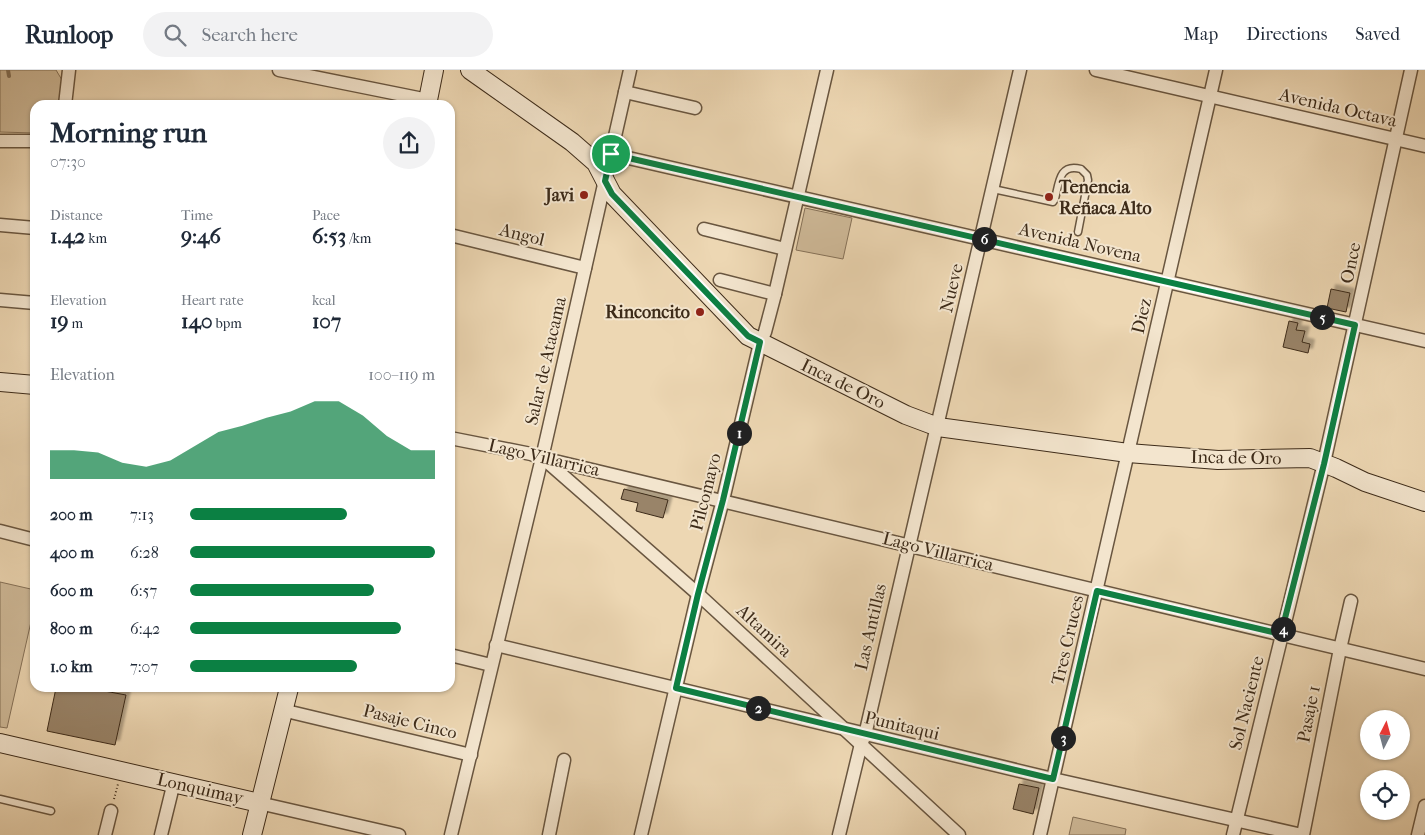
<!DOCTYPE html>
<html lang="en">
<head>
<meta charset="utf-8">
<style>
  :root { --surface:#fff; --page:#f2f2f3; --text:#1f2937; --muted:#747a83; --line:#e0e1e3; --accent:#0b8043 }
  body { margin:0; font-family:"IM FELL French Canon",serif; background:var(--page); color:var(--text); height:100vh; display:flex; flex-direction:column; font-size:19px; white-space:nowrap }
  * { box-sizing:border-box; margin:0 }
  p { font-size:16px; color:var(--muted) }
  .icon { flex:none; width:28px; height:28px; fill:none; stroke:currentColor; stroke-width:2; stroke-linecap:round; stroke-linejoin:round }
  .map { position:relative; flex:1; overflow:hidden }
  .details { position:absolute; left:30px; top:30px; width:425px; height:592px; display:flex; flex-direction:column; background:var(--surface); border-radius:15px; box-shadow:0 1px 4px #0004 }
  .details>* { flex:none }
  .needle { width:32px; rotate:6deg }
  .fabs { position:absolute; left:1360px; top:640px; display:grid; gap:10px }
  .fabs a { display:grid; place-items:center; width:50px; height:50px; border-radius:50%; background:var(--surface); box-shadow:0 1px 4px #0004; font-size:25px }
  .pin { position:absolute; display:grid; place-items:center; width:42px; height:42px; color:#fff; margin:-21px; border:2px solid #fff; border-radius:50%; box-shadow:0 1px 5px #0007 }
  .km { position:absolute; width:25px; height:25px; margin:-12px; border-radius:50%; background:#222; color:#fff; font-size:14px; line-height:25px; text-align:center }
  .round { display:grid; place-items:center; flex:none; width:52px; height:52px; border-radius:26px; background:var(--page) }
  .overview { display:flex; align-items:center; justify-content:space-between; height:85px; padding:0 20px }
  h1 { font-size:28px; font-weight:800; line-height:38px }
  .figures { display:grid; grid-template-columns:repeat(3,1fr); gap:8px; height:85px; padding:5px 20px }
  .figures div { display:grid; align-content:center }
  .figures b { font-size:21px; font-weight:800 }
  .figures small { font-size:14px; font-weight:400 }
  .figures p { font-size:14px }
  .chart { height:140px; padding:10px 20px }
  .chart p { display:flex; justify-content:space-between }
  .chart svg { width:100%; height:90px; margin-top:5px; fill:var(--accent); opacity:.7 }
  ul { padding:0 20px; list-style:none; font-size:16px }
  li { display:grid; grid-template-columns:80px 60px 1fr; align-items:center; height:38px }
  li i { height:12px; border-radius:6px; background:var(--accent) }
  header { display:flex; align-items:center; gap:30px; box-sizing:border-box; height:70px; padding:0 25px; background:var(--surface); border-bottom:1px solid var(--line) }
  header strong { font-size:24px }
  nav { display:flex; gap:28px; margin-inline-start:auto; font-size:18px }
  .search { width:350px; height:45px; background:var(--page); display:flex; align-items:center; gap:12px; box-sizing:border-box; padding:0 18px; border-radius:28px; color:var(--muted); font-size:19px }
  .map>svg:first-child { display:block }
</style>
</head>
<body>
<header>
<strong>Runloop</strong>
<div class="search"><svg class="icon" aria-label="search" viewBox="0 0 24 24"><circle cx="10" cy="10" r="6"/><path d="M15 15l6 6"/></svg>Search here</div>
<nav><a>Map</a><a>Directions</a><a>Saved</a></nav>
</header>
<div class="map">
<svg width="1425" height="765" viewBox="0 0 1425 765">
  <defs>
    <filter id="shadow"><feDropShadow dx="4.5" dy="-4.5" stdDeviation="1" flood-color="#0004"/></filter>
  </defs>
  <rect width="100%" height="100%" fill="#edd7b3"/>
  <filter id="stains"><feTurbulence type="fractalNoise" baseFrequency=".004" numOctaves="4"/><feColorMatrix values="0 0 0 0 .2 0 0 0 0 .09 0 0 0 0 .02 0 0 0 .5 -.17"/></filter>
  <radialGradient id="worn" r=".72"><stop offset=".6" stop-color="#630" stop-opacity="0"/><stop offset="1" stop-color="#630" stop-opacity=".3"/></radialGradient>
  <!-- green -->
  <g fill="#cfba99" stroke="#867259">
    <path d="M0 0H56L62 10 60 35H35V63L0 62Z"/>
    <path d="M805 138 852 148 843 189 796 180Z"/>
    <path d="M0 512 35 520V534L7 658 0 657Z"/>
    <path d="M1073 747 1126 759 1125 765H1069Z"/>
  </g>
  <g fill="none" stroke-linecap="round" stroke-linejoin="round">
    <!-- stream -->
    <path stroke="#836f56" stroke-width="4" d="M8 0 9 6"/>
  </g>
  <!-- building -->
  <g fill="#998469" stroke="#3d2b19" filter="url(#shadow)">
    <path d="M1331 219 1350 223 1346 242 1327 238Z"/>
    <path d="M1289 251 1298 253 1296 260 1305 261 1302 272 1310 274 1308 283 1283 277Z"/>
    <path d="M624 419 668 430 663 448 636 441 638 433 621 429Z"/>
    <path d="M56 618H88L126 625 115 675 47 661Z"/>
    <path d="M1019 714 1039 718 1033 744 1013 739Z"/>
  </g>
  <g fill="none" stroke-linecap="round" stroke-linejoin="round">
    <defs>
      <g id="lane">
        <path d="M993 119 1053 132 1055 129C1059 113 1059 93 1081 99L1087 105 1088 110 1078 162"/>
        <path d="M0 729 51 741"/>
      </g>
      <g id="street">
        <path d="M279 0 428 30"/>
        <path d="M1096 0 1425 76"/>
        <path d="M625 22 695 38"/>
        <path d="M65 35 69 0"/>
        <path d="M0 71H35"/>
        <path d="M611 84 1425 271"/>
        <path d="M0 155 35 158"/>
        <path d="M704 159 785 179"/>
        <path d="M450 165 585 198"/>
        <path d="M720 210 775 224"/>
        <path d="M0 230 35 233"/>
        <path d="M450 368 531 384 542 388 1425 599"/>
        <path d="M544 389 698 524 959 765"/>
        <path d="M0 461 35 470"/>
        <path d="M496 575 1053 709 1302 765"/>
        <path d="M450 585 491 595"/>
        <path d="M282 640 471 685"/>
        <path d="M259 733 399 765"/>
        <path d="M105 765 111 741"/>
        <path d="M161 765 174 712"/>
        <path d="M451 765 542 388 630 0"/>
        <path d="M549 765 564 690"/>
        <path d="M641 765 698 524 723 430 760 273 765 262 775 224 827 0"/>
        <path d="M839 765 861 674 865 665 1020 0"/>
        <path d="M1040 765 1216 0"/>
        <path d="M1233 765 1324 393 1411 0"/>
        <path d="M1303 765 1340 579 1351 531"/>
        <path d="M1418 765 1425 736"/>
      </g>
      <g id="secondary">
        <path d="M470 0 572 72 596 93 612 124 748 266 906 345 938 357 1128 383 1218 390 1310 388 1336 398 1365 412 1425 432"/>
        <path d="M427 35 434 0"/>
        <path d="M0 312 35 315"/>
        <path d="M0 673 259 733"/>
        <path d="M252 765 289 618"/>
      </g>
    </defs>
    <!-- lane casing -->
    <use href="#lane" stroke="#695640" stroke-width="9"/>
    <!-- street casing -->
    <use href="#street" stroke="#695640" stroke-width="15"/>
    <!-- secondary casing -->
    <use href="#secondary" stroke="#3d2b19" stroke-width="20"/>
    <!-- path -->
    <path stroke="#3d2b19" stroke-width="2" stroke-dasharray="1 2.5" stroke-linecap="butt" d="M114 729 118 714"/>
    <!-- lane -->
    <use href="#lane" stroke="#f3e5ce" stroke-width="6"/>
    <!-- street -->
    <use href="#street" stroke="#f3e5ce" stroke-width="12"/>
    <!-- secondary -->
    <use href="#secondary" stroke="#f3e5ce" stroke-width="18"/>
  </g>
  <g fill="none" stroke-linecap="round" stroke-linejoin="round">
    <defs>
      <path id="route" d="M611 84 1355 255 1324 394 1281 564 1097 521 1053 709 676 618 698 524 723 430 760 272 748 266 612 124 605 111Z"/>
    </defs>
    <!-- route casing -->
    <use href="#route" stroke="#fff" stroke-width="10"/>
    <!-- route -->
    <use href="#route" stroke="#0b8043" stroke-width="6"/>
  </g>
  <!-- markers -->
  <g fill="#8f2418" stroke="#f3e5ce" stroke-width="2">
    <circle cx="584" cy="125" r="5"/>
    <circle cx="1049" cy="127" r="5"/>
    <circle cx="700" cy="242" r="5"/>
  </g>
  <g text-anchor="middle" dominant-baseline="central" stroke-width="4" stroke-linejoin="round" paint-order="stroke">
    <!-- street labels -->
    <g font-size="18" fill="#3d2b19" stroke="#f3e5ce">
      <text transform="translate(1338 38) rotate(13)">Avenida Octava</text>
      <text transform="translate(522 165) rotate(14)">Angol</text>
      <text transform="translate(1080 173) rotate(13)">Avenida Novena</text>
      <text transform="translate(1351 193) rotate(-78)">Once</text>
      <text transform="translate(952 218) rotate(-77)">Nueve</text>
      <text transform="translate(1142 246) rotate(-77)">Diez</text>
      <text transform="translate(546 291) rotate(-77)">Salar de Atacama</text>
      <text transform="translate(843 314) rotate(26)">Inca de Oro</text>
      <text transform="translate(544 388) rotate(13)">Lago Villarrica</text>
      <text transform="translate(1236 388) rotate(1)">Inca de Oro</text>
      <text transform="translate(706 422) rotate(-76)">Pilcomayo</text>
      <text transform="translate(938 482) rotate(14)">Lago Villarrica</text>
      <text transform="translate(871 557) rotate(-77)">Las Antillas</text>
      <text transform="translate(764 561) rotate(43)">Altamira</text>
      <text transform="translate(1068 570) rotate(-77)">Tres Cruces</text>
      <text transform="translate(1247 633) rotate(-76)">Sol Naciente</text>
      <text transform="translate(1309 644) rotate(-79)">Pasaje 1</text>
      <text transform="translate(410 652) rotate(14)">Pasaje Cinco</text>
      <text transform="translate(902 656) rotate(13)">Punitaqui</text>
      <text transform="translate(200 719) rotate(13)">Lonquimay</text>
    </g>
    <!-- poi labels -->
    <g font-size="18" font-weight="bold" fill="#3d2b19" stroke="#f3e5ce" text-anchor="end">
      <text x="1059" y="117" text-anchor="start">Tenencia<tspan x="1059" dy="21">Reñaca Alto</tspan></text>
      <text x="574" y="125">Javi</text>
      <text x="690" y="242">Rinconcito</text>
    </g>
  </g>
  <rect width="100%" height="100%" filter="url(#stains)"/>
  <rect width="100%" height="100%" fill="url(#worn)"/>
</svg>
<div class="fabs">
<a><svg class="needle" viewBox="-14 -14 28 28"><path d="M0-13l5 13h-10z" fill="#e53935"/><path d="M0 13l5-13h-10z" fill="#747a83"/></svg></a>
<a><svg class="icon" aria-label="locate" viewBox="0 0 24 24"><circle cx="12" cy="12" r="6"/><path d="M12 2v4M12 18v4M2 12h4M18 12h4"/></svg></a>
</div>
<div class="pin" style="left:611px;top:84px;background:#1e9e55"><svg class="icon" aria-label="arrive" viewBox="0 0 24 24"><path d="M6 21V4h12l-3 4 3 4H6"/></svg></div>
<b class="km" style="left:739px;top:363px">1</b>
<b class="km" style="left:758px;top:638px">2</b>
<b class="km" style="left:1063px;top:668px">3</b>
<b class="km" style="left:1283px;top:559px">4</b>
<b class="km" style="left:1322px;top:247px">5</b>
<b class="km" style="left:984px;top:169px">6</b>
<section class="details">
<div class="overview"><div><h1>Morning run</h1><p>07:30</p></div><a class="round"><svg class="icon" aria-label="share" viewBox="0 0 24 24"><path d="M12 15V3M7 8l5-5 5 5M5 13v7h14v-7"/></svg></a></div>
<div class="figures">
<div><p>Distance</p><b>1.42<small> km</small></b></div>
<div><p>Time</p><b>9:46</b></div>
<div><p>Pace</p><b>6:53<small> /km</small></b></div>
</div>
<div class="figures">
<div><p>Elevation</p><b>19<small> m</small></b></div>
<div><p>Heart rate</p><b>140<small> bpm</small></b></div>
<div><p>kcal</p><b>107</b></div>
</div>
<div class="chart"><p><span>Elevation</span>100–119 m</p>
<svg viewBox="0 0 160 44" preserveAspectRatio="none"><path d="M0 44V30L10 30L20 31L30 36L40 38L50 35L60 28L70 21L80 18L90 14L100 11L110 6L120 6L130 13L140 23L150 30L160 30V44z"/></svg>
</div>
<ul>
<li><b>200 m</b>7:13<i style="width:64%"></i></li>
<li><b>400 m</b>6:28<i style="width:100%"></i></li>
<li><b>600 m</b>6:57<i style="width:75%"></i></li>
<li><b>800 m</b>6:42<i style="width:86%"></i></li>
<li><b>1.0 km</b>7:07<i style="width:68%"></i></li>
</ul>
</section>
</div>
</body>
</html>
